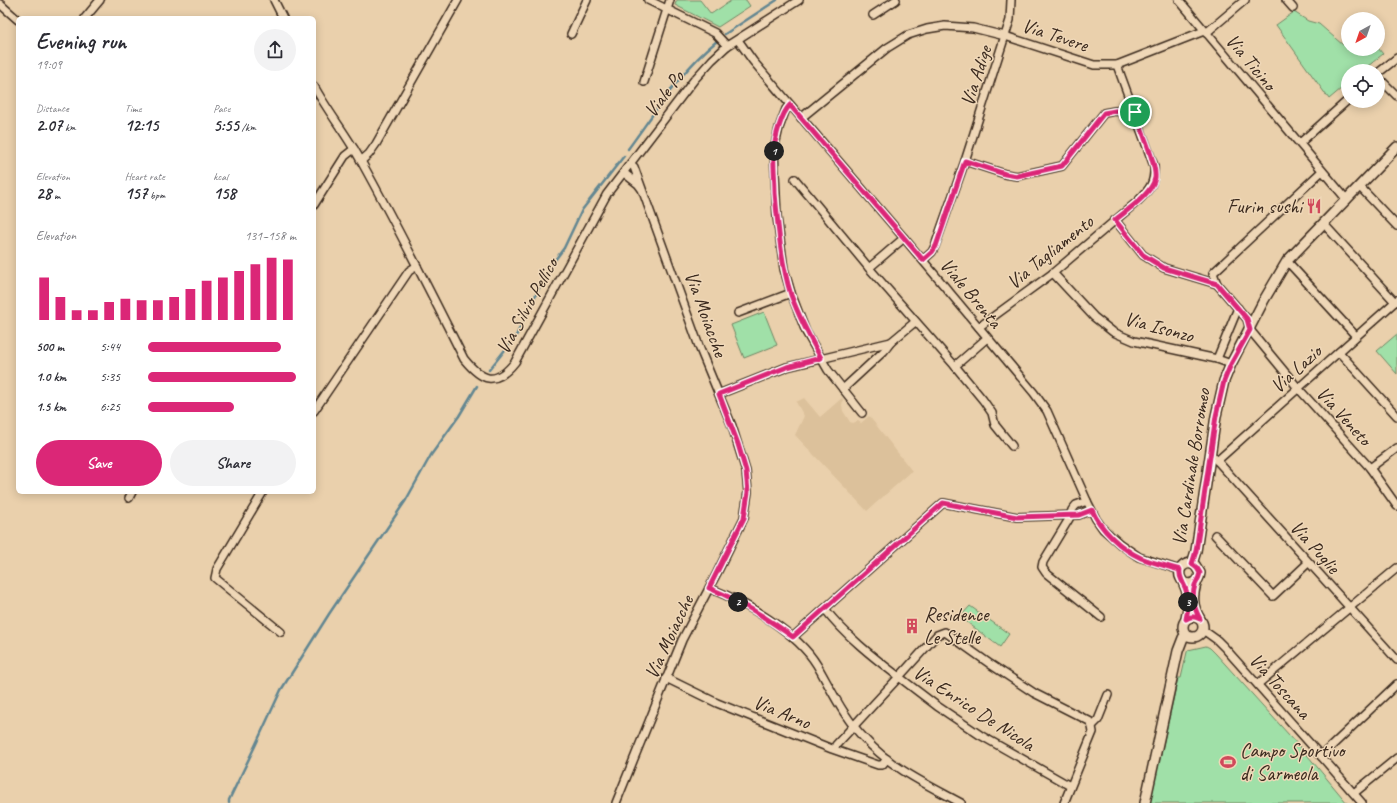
<!DOCTYPE html>
<html lang="en">
<head>
<meta charset="utf-8">
<style>
  :root { --surface:#fff; --page:#f2f2f3; --text:#2b2b33; --muted:#7c7c81; --accent:#db2777 }
  body { margin:0; font-family:Caveat,sans-serif; background:var(--page); color:var(--text); height:100vh; display:flex; flex-direction:column; font-size:15px; white-space:nowrap }
  * { box-sizing:border-box; margin:0 }
  p { font-size:13px; color:var(--muted) }
  .icon { flex:none; width:22px; height:22px; fill:none; stroke:currentColor; stroke-width:2; stroke-linecap:round; stroke-linejoin:round }
  .map { position:relative; flex:1; overflow:hidden }
  .sheet { position:absolute; left:16px; top:16px; width:300px; height:478px; display:flex; flex-direction:column; background:var(--surface); border-radius:6px; box-shadow:0 2px 10px #0003 }
  .sheet>* { flex:none }
  .needle { width:26px; rotate:220deg }
  .controls { position:absolute; left:1341px; top:12px; display:grid; gap:8px }
  .controls a { display:grid; place-items:center; width:44px; height:44px; border-radius:50%; background:var(--surface); box-shadow:0 2px 10px #0003; font-size:20px }
  .pin { position:absolute; display:grid; place-items:center; width:34px; height:34px; color:#fff; margin:-17px; border:2px solid #fff; border-radius:50%; box-shadow:0 1px 4px #0007 }
  .km { position:absolute; width:20px; height:20px; margin:-10px; border-radius:50%; background:#222; color:#fff; font-size:11px; line-height:20px; text-align:center }
  .round { display:grid; place-items:center; flex:none; width:42px; height:42px; border-radius:21px; background:var(--page) }
  .headline { display:flex; align-items:center; justify-content:space-between; height:68px; padding:0 20px }
  h1 { font-size:22px; font-weight:800; line-height:30px }
  .metrics { display:grid; grid-template-columns:repeat(3,1fr); gap:6px; height:68px; padding:4px 20px }
  .metrics div { display:grid; align-content:center }
  .metrics b { font-size:17px; font-weight:800 }
  .metrics small { font-size:11px; font-weight:400 }
  .metrics p { font-size:11px }
  .chart { height:112px; padding:8px 20px }
  .chart p { display:flex; justify-content:space-between }
  .chart svg { width:100%; height:72px; margin-top:4px; stroke:var(--accent); stroke-width:6 }
  .cta { display:flex; gap:8px; margin-top:auto; padding:8px 20px }
  .cta a { flex:1; height:46px; border-radius:24px; background:var(--accent); color:#fff; font-size:16px; font-weight:800; line-height:46px; text-align:center }
  .cta a+a { background:var(--page); color:var(--text) }
  ul { padding:0 20px; list-style:none; font-size:13px }
  li { display:grid; grid-template-columns:64px 48px 1fr; align-items:center; height:30px }
  li i { height:10px; border-radius:5px; background:var(--accent) }
  .map>svg:first-child { display:block }
</style>
</head>
<body>
<div class="map">
<svg width="1397" height="803" viewBox="0 0 1397 803">
  <rect width="100%" height="100%" fill="#ead0ac"/>
  <filter id="ink" filterUnits="userSpaceOnUse"><feTurbulence type="fractalNoise" baseFrequency=".025" numOctaves="2"/><feDisplacementMap in="SourceGraphic" scale="8" xChannelSelector="R" yChannelSelector="G"/><feConvolveMatrix kernelMatrix="1 2 1 2 8 2 1 2 1" color-interpolation-filters="sRGB"/></filter>
  <g filter="url(#ink)">
    <!-- built -->
    <path fill="#dcc19b" d="M804 398 820 417 842 398 843 400 842 405 843 411 850 422 853 423 858 421 861 423 869 416 912 471 867 511 795 435 804 416 796 402Z"/>
    <!-- green -->
    <g fill="#a0e0a8" stroke="#6e8563">
      <path d="M677 0H700L711 14 732 0H746L750 6 718 27 675 5Z"/>
      <path d="M1294 12 1308 21 1319 24 1343 45 1348 40V49H1378V48L1383 54 1362 71H1348V83L1329 99 1276 25Z"/>
      <path d="M764 312 777 345 744 358 731 325Z"/>
      <path d="M1397 334V374L1377 351Z"/>
      <path d="M970 606 1009 634 1000 647 960 617Z"/>
      <path d="M1206 646 1210 648 1216 654 1308 756 1347 803H1150L1178 678H1181L1187 652 1188 650Z"/>
    </g>
    <g fill="none" stroke-linecap="round" stroke-linejoin="round">
      <!-- stream -->
      <g stroke="#628691" stroke-width="2.5">
        <path d="M725 34 777 0"/>
        <path d="M628 149C656 111 680 71 717 41"/>
        <path d="M489 370 516 336 538 290 552 264 564 248 582 210 624 156"/>
        <path d="M229 803V800L256 744 281 690 329 614 406 500 431 455 459 416 477 386"/>
      </g>
      <defs>
        <g id="street">
          <path d="M274 0 283 18"/>
          <path d="M648 0 715 33 727 46"/>
          <path d="M1179 0 1347 200"/>
          <path d="M1286 0 1293 8"/>
          <path d="M0 4 18 20"/>
          <path d="M873 15 896 0"/>
          <path d="M85 18 100 0"/>
          <path d="M1206 33 1245 0"/>
          <path d="M571 34 587 0"/>
          <path d="M738 40 753 61 904 238 1034 393 1047 411 1087 501 1096 519 1103 529 1120 544 1139 557 1180 570"/>
          <path d="M1378 73 1397 58"/>
          <path d="M1378 77 1397 96"/>
          <path d="M644 82 670 0"/>
          <path d="M314 86C328 112 347 135 361 161 397 226 431 293 464 359 482 381 495 387 515 362L607 194 694 80 712 60 727 46 799 0"/>
          <path d="M790 105 786 109 779 128 774 150 777 217 784 269 791 293 806 332 828 370 862 413"/>
          <path d="M801 118 887 48 908 35 927 29 945 26 973 28 1005 36 1094 65H1117L1204 31"/>
          <path d="M1300 143 1348 100"/>
          <path d="M361 161 369 154 376 144 458 0"/>
          <path d="M965 161 1005 174 1017 176 1062 166 1104 113 1115 111 1135 112"/>
          <path d="M624 173 638 184 641 188"/>
          <path d="M795 179 869 268 955 366 983 400 992 413 995 425 1012 446"/>
          <path d="M1360 187 1397 226"/>
          <path d="M314 205 345 156 354 149"/>
          <path d="M1115 220 1143 255 1164 268 1217 284 1247 319 1250 330 1298 388 1370 468 1397 506"/>
          <path d="M1323 223 1395 302"/>
          <path d="M923 260 932 252 935 246 965 161 1010 20 1011 0"/>
          <path d="M1287 261 1356 336"/>
          <path d="M869 268 904 238"/>
          <path d="M1053 273 1094 317 1113 332 1134 341 1217 359 1231 364"/>
          <path d="M1217 284 1213 273 1322 171"/>
          <path d="M738 313 791 293"/>
          <path d="M979 327 1053 273 1138 201C1150 189 1155 183 1154 166L1117 65"/>
          <path d="M1339 352 1397 416"/>
          <path d="M1217 359 1238 308"/>
          <path d="M955 366 987 338"/>
          <path d="M843 389 884 351 891 342 915 322"/>
          <path d="M719 394 787 367 891 342"/>
          <path d="M314 411 409 271 417 266"/>
          <path d="M1211 454 1397 660"/>
          <path d="M1217 461 1397 300"/>
          <path d="M1370 468 1397 448"/>
          <path d="M263 492 217 569 215 578 281 632"/>
          <path d="M129 498 132 492"/>
          <path d="M1087 501 1076 505 1072 510 1069 519 1043 562 1042 567 1046 573 1101 617"/>
          <path d="M1215 535 1273 596 1308 563"/>
          <path d="M709 588C745 602 797 632 817 665 832 691 844 718 865 739 891 768 928 785 961 803"/>
          <path d="M825 609C845 635 873 657 899 677L937 635 945 632 990 664 1034 693 1091 722 1093 732 1064 803"/>
          <path d="M1203 630 1217 640 1224 647 1321 756 1362 803"/>
          <path d="M793 637 943 503 1017 517 1079 515 1091 510"/>
          <path d="M666 678 717 703 832 749 878 765H882L887 759"/>
          <path d="M1258 684 1397 568"/>
          <path d="M1092 726 1098 720 1108 695"/>
          <path d="M836 745 899 677 937 706 980 735 1070 786"/>
          <path d="M1321 756 1397 684"/>
          <path d="M1354 793 1397 758"/>
          <path d="M616 803 682 640 717 573 744 518 748 492 746 471 732 426 700 349 634 167 631 164"/>
        </g>
        <g id="secondary">
          <path d="M1192 564 1196 551 1216 416 1224 381 1231 364 1264 300 1287 261 1397 147"/>
          <path d="M1197 581C1192 596 1192 606 1200 619"/>
          <path d="M1183 582C1191 586 1199 583 1200 573L1195 565C1188 562 1183 564 1180 570 1179 576 1180 577 1183 582 1189 593 1189 607 1186 619"/>
          <circle cx="1193" cy="627" r="10"/>
          <path d="M1145 803 1178 651 1183 638 1186 635"/>
        </g>
      </defs>
      <!-- street casing -->
      <use href="#street" stroke="#3b2a1e" stroke-width="10"/>
      <!-- secondary casing -->
      <use href="#secondary" stroke="#3b2a1e" stroke-width="12"/>
      <!-- street -->
      <use href="#street" stroke="#efd7b7" stroke-width="7"/>
      <!-- secondary -->
      <use href="#secondary" stroke="#efd7b7" stroke-width="9"/>
    </g>
  </g>
  <g fill="none" stroke-linecap="round" stroke-linejoin="round" filter="url(#ink)">
    <defs>
      <path id="route" d="M790 105 923 260 932 252 936 246 965 161 1005 174 1017 176 1062 166 1104 113 1115 111 1135 112C1140 127 1157 164 1155 178 1152 194 1127 210 1115 220L1143 255 1164 268 1217 284 1247 319 1250 330 1231 364 1224 381 1216 416 1196 551 1192 564 1197 568 1200 573C1199 578 1197 581 1195 585 1191 598 1194 608 1200 619 1194 616 1191 616 1186 619 1189 607 1189 594 1183 583 1181 578 1179 576 1180 570 1167 566 1153 563 1141 558 1121 549 1100 529 1092 510L1079 515 1017 517 943 503 793 637C767 618 739 600 709 588L744 518 748 492 746 471 738 444 719 394 787 367 821 358C810 338 799 317 791 295 781 263 778 227 775 193 775 179 773 164 774 150 775 138 781 114 790 105Z"/>
    </defs>
    <!-- route casing -->
    <use href="#route" stroke="#fff" stroke-width="8"/>
    <!-- route -->
    <use href="#route" stroke="#db2777" stroke-width="5"/>
  </g>
  <!-- icons -->
  <defs>
    <symbol id="restaurant-bare" viewBox="-9 -9 18 18"><path d="M-5-6h1v4h1v-4h1v4h1v-4h1v5L-1.5 .5V6h-2V.5L-5-1ZM5-6V6H3V1.5H1.5Q1.5-4 5-6Z" fill="#d1495b" stroke="#efd7b7" stroke-width="2.5" paint-order="stroke"/></symbol>
    <symbol id="building-bare" viewBox="-9 -9 18 18"><path d="M-4-6H4V6H1V3H-1V6H-4ZM-2.5-4.3h1.7v1.8h-1.7ZM.8-4.3h1.7v1.8H.8ZM-2.5-1h1.7V.8h-1.7ZM.8-1h1.7V.8H.8Z" fill="#d1495b" stroke="#efd7b7" stroke-width="2.5" paint-order="stroke"/></symbol>
    <symbol id="stadium-bare" viewBox="-9 -9 18 18"><path d="M0-5a6.5 5 0 1 0 0 10a6.5 5 0 1 0 0-10ZM-3.5-1.8h7v3.6h-7Z" fill="#d1495b" stroke="#efd7b7" stroke-width="2.5" paint-order="stroke"/></symbol>
  </defs>
  <g fill-rule="evenodd">
    <use href="#restaurant-bare" x="1303" y="195" width="22" height="22"/>
    <use href="#building-bare" x="901" y="615" width="22" height="22"/>
    <use href="#stadium-bare" x="1217" y="751" width="22" height="22"/>
  </g>
  <g text-anchor="middle" dominant-baseline="central" stroke-width="3" stroke-linejoin="round" paint-order="stroke">
    <!-- street labels -->
    <g font-size="20" fill="#3b2a1e" stroke="#efd7b7">
      <text transform="translate(1055 35) rotate(18)">Via Tevere</text>
      <text transform="translate(1251 62) rotate(50)">Via Ticino</text>
      <text transform="translate(976 76) rotate(-72)">Via Adige</text>
      <text transform="translate(664 94) rotate(-53)">Viale Po</text>
      <text transform="translate(1050 252) rotate(-39)">Via Tagliamento</text>
      <text transform="translate(971 293) rotate(50)">Viale Brenta</text>
      <text transform="translate(527 306) rotate(-61)">Via Silvio Pellico</text>
      <text transform="translate(706 314) rotate(70)">Via Moiacche</text>
      <text transform="translate(1159 327) rotate(15)">Via Isonzo</text>
      <text transform="translate(1296 369) rotate(-42)">Via Lazio</text>
      <text transform="translate(1344 416) rotate(48)">Via Veneto</text>
      <text transform="translate(1191 467) rotate(-81)">Via Cardinale Borromeo</text>
      <text transform="translate(1315 547) rotate(48)">Via Puglie</text>
      <text transform="translate(669 637) rotate(-65)">Via Moiacche</text>
      <text transform="translate(1280 686) rotate(48)">Via Toscana</text>
      <text transform="translate(974 708) rotate(33)">Via Enrico De Nicola</text>
      <text transform="translate(782 712) rotate(22)">Via Arno</text>
    </g>
    <!-- poi labels -->
    <g font-size="20" fill="#3b2a1e" stroke="#efd7b7" text-anchor="start">
      <text x="1302" y="206" text-anchor="end">Furin sushi</text>
      <text x="924" y="614">Residence<tspan x="924" dy="23">Le Stelle</tspan></text>
      <text x="1240" y="750">Campo Sportivo<tspan x="1240" dy="23">di Sarmeola</tspan></text>
    </g>
  </g>
</svg>
<div class="controls">
<a><svg class="needle" viewBox="-14 -14 28 28"><path d="M0-13l5 13h-10z" fill="#e53935"/><path d="M0 13l5-13h-10z" fill="#7c7c81"/></svg></a>
<a><svg class="icon" aria-label="locate" viewBox="0 0 24 24"><circle cx="12" cy="12" r="6"/><path d="M12 2v4M12 18v4M2 12h4M18 12h4"/></svg></a>
</div>
<div class="pin" style="left:1135px;top:112px;background:#1e9e55"><svg class="icon" aria-label="arrive" viewBox="0 0 24 24"><path d="M6 21V4h12l-3 4 3 4H6"/></svg></div>
<b class="km" style="left:774px;top:151px">1</b>
<b class="km" style="left:738px;top:602px">2</b>
<b class="km" style="left:1188px;top:602px">3</b>
<section class="sheet">
<div class="headline"><div><h1>Evening run</h1><p>19:09</p></div><a class="round"><svg class="icon" aria-label="share" viewBox="0 0 24 24"><path d="M12 15V3M7 8l5-5 5 5M5 13v7h14v-7"/></svg></a></div>
<div class="metrics">
<div><p>Distance</p><b>2.07<small> km</small></b></div>
<div><p>Time</p><b>12:15</b></div>
<div><p>Pace</p><b>5:55<small> /km</small></b></div>
</div>
<div class="metrics">
<div><p>Elevation</p><b>28<small> m</small></b></div>
<div><p>Heart rate</p><b>157<small> bpm</small></b></div>
<div><p>kcal</p><b>158</b></div>
</div>
<div class="chart"><p><span>Elevation</span>131–158 m</p>
<svg viewBox="0 0 160 44" preserveAspectRatio="none"><path d="M5 44V18M15 44V30M25 44V38M35 44V38M45 44V33M55 44V31M65 44V32M75 44V32M85 44V30M95 44V25M105 44V20M115 44V18M125 44V14M135 44V10M145 44V6M155 44V7"/></svg>
</div>
<ul>
<li><b>500 m</b>5:44<i style="width:90%"></i></li>
<li><b>1.0 km</b>5:35<i style="width:100%"></i></li>
<li><b>1.5 km</b>6:25<i style="width:58%"></i></li>
</ul>
<div class="cta"><a>Save</a><a>Share</a></div>
</section>
</div>
</body>
</html>
